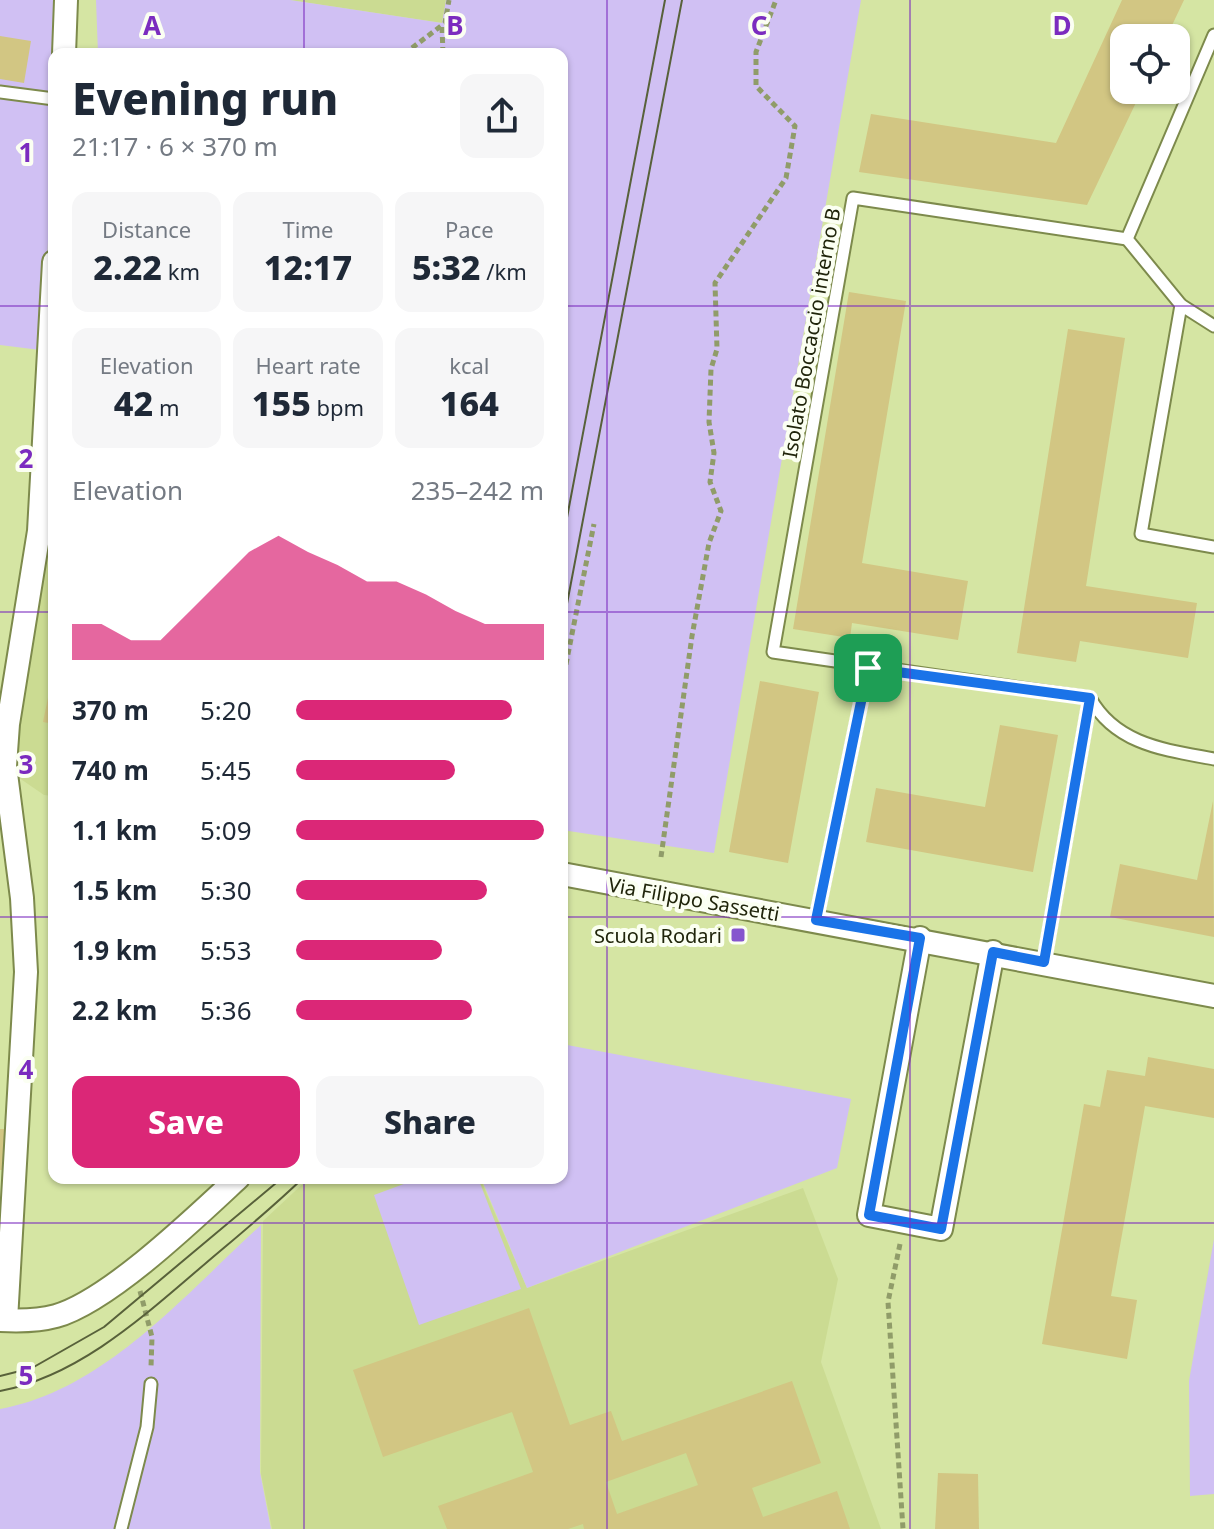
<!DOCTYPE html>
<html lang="en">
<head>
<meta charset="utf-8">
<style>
  :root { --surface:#fff; --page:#f6f6f7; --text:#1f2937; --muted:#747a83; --accent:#db2777 }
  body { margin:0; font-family:"Noto Sans",sans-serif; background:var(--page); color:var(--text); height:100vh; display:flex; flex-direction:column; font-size:30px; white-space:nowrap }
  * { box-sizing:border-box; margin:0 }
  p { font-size:26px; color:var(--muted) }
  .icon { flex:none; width:44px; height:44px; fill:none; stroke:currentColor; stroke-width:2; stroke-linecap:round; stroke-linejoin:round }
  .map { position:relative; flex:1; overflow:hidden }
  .panel { position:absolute; left:48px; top:48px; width:520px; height:1136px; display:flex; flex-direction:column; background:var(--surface); border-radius:16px; box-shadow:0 2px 6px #0004 }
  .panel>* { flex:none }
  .tools { position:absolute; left:1110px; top:24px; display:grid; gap:16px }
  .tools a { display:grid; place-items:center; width:80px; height:80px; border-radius:16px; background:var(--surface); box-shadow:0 2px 6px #0004; font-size:40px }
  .pin { position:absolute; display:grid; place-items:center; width:68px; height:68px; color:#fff; margin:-34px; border-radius:16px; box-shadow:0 4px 12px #0006 }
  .round { display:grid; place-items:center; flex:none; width:84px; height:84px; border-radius:16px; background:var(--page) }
  .headline { display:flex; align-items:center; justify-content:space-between; height:136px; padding:0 24px }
  h1 { font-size:44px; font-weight:800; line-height:60px }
  .metrics { display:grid; grid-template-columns:repeat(3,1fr); gap:12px; height:136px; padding:8px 24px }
  .metrics div { display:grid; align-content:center; border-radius:16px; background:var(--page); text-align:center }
  .metrics b { font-size:34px; font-weight:800 }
  .metrics small { font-size:22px; font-weight:400 }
  .metrics p { font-size:22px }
  .chart { height:224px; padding:16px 24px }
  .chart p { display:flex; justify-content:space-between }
  .chart svg { width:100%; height:144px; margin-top:8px; fill:var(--accent); opacity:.7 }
  .primary-button { display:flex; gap:16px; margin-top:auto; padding:16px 24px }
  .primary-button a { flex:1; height:92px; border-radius:16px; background:var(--accent); color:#fff; font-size:32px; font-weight:800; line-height:92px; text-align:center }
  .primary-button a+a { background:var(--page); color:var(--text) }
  ul { padding:0 24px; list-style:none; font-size:26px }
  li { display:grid; grid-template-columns:128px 96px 1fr; align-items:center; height:60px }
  li i { height:20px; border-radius:10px; background:var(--accent) }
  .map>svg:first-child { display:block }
</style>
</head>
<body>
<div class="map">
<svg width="1214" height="1529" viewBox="0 0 1214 1529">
  <rect width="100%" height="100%" fill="#d5e5a3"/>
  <!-- built -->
  <g fill="#cbdb92">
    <path d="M290 0H446L443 23Z"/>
    <path d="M54 451V796L44 795 12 773 14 734 46 566Z"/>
    <path d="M309 1178H480L527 1288 803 1188 838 1279 821 1362 881 1529H272L261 1474 263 1221Z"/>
  </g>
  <!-- green -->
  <g fill="#d0c0f3">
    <path d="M0 0H57L44 348 40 350 0 345Z"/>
    <path d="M96 0H290L442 23 446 0H861L714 853 562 830V54H98Z"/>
    <path d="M562 1044 851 1099 837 1168 527 1288 481 1178H562Z"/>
    <path d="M420 1178H478L521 1289 419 1325 374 1195Z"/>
    <path d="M261 1225 260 1472 271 1529H0V1409C105 1390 185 1294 261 1225Z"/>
    <path d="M1214 1239V1494L1190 1496 1189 1381Z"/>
  </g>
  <!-- building -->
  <g fill="#d2c683" fill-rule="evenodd">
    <path d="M1122 0H1184L1166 38H1124V90H1142L1087 205 859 172 871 114 1056 143Z"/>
    <path d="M0 36 31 41 24 83 0 79Z"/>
    <path d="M849 292 906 301 862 563 968 581 958 640 852 623 850 638 793 629Z"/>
    <path d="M1068 329 1125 338 1086 586 1197 603 1188 658 1080 641 1076 662 1017 653Z"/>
    <path d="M53 673H54V724L43 722Z"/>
    <path d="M760 681 819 692 788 863 729 852Z"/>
    <path d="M1000 725 1058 735 1033 872 866 842 876 788 985 807Z"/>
    <path d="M1213 801 1214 937 1110 917 1120 864 1197 880Z"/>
    <path d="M1148 1057 1214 1069V1118L1145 1106 1111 1296 1137 1300 1127 1359 1042 1344 1084 1104 1100 1107 1107 1070 1145 1076Z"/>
    <path d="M0 1129H7L6 1170H0Z"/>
    <path d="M529 1308 570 1425 611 1411 622 1441 792 1381 821 1463 752 1488 763 1517 837 1491 850 1529H584L583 1524 568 1529H447L438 1506 533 1472 512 1412 383 1457 353 1370ZM686 1453 698 1485 617 1514 606 1482Z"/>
    <path d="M938 1473 978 1474 979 1529H935Z"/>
  </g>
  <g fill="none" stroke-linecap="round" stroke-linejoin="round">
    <defs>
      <g id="service">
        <path d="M1214 35 1127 239 1181 305 1214 326"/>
        <path d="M0 92 54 99"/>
        <path d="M1127 239 853 198 773 652 1090 698C1116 745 1166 750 1214 759"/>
        <path d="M1181 305 1141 534 1214 547"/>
        <path d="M816 920 868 668"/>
        <path d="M1044 962 1090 698"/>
        <path d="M121 1529 147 1427 151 1384"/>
      </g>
      <g id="minor">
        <path d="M64 54 66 0"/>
        <path d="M562 874 1214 996"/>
        <path d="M920 938 869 1215 941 1229 993 952"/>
        <path d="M0 1320C18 1321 38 1321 56 1316 109 1301 196 1217 238 1178"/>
        <path d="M6 1320 26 972 22 898 5 766 8 724 39 531 54 262"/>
      </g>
    </defs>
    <!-- service casing -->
    <use href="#service" stroke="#7d8a4c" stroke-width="15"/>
    <!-- minor casing -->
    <use href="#minor" stroke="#7d8a4c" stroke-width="26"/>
    <!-- path -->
    <g stroke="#909c69" stroke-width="5" stroke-dasharray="6 4" stroke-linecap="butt">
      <path d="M442 27 443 54"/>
      <path d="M404 54 445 23 449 0"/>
      <path d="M562 684 594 524"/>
      <path d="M661 857 692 636 709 543 721 511 710 482 714 453 709 422 711 369 717 349 715 283 786 178 795 126 756 86V52L776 0"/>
      <path d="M900 1244 888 1302 903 1529"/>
      <path d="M140 1291 152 1337 151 1367"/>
    </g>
    <!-- service -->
    <use href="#service" stroke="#fff" stroke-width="11"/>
    <!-- minor -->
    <use href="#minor" stroke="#fff" stroke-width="22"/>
    <!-- tram -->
    <g stroke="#58613a" stroke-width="2">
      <path d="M562 544 665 0"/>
      <path d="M562 630 682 0"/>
      <path d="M0 1376 32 1368 104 1327 282 1178"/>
      <path d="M0 1391C80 1376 146 1314 206 1263 239 1235 272 1208 303 1178"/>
    </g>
  </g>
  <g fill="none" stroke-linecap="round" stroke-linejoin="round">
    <defs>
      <path id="route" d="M868 668 1090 698 1044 962 993 952 941 1229 869 1215 920 938 816 920Z"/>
    </defs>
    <!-- route casing -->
    <use href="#route" stroke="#fff" stroke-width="16"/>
    <!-- route -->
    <use href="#route" stroke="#1a73e8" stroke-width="10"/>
  </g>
  <!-- grid -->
  <path fill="none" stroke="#7b2cbf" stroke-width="2" stroke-opacity="0.55" d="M304 0V54M607 0V1529M910 0V1529M0 306H54M562 306H1214M0 612H54M562 612H1214M0 917H54M562 917H1214M304 1178V1529M0 1223H1214"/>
  <!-- markers -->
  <rect fill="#8655ce" stroke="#fbfff2" stroke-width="3" x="730" y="927" width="16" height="16" rx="4"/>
  <g text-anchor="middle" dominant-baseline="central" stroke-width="8" stroke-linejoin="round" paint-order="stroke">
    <!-- street labels -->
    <g font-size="20" fill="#20250b" stroke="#fbfff2">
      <text transform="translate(811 333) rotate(-80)">Isolato Boccaccio interno B</text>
      <text transform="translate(694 899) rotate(10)">Via Filippo Sassetti</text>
    </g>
    <!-- poi labels -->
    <g font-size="20" fill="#20250b" stroke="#fbfff2" text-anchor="end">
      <text x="722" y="935">Scuola Rodari</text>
    </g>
  </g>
  <g font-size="26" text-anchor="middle" font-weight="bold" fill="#7b2cbf" stroke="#fbfff2" stroke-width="8" stroke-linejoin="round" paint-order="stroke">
    <text x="152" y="35">A</text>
    <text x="455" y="35">B</text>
    <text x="759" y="35">C</text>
    <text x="1062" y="35">D</text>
    <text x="26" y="162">1</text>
    <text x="26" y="468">2</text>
    <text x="26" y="774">3</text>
    <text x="26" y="1079">4</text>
    <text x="26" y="1385">5</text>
  </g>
</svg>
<div class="tools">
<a><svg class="icon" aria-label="locate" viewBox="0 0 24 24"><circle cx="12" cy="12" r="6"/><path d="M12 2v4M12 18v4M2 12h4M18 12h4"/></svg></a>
</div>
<div class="pin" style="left:868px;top:668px;background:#1e9e55"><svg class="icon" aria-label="arrive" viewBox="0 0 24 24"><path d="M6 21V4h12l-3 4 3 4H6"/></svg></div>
<section class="panel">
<div class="headline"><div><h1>Evening run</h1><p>21:17 · 6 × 370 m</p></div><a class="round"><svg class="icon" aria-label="share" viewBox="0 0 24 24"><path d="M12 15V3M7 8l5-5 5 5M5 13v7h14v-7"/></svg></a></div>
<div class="metrics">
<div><p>Distance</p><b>2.22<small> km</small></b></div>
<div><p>Time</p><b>12:17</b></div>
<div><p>Pace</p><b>5:32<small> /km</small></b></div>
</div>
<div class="metrics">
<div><p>Elevation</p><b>42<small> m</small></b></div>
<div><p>Heart rate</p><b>155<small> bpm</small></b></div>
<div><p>kcal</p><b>164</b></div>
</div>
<div class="chart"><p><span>Elevation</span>235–242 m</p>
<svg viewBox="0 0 160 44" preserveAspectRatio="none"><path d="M0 44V33L10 33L20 38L30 38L40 29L50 20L60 11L70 6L80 11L90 15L100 20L110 20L120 24L130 29L140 33L150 33L160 33V44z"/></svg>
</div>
<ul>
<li><b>370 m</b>5:20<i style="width:87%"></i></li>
<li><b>740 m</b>5:45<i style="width:64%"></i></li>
<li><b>1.1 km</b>5:09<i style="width:100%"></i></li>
<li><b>1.5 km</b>5:30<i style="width:77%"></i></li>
<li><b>1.9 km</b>5:53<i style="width:59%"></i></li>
<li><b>2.2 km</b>5:36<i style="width:71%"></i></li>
</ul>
<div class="primary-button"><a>Save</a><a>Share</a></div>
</section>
</div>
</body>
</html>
